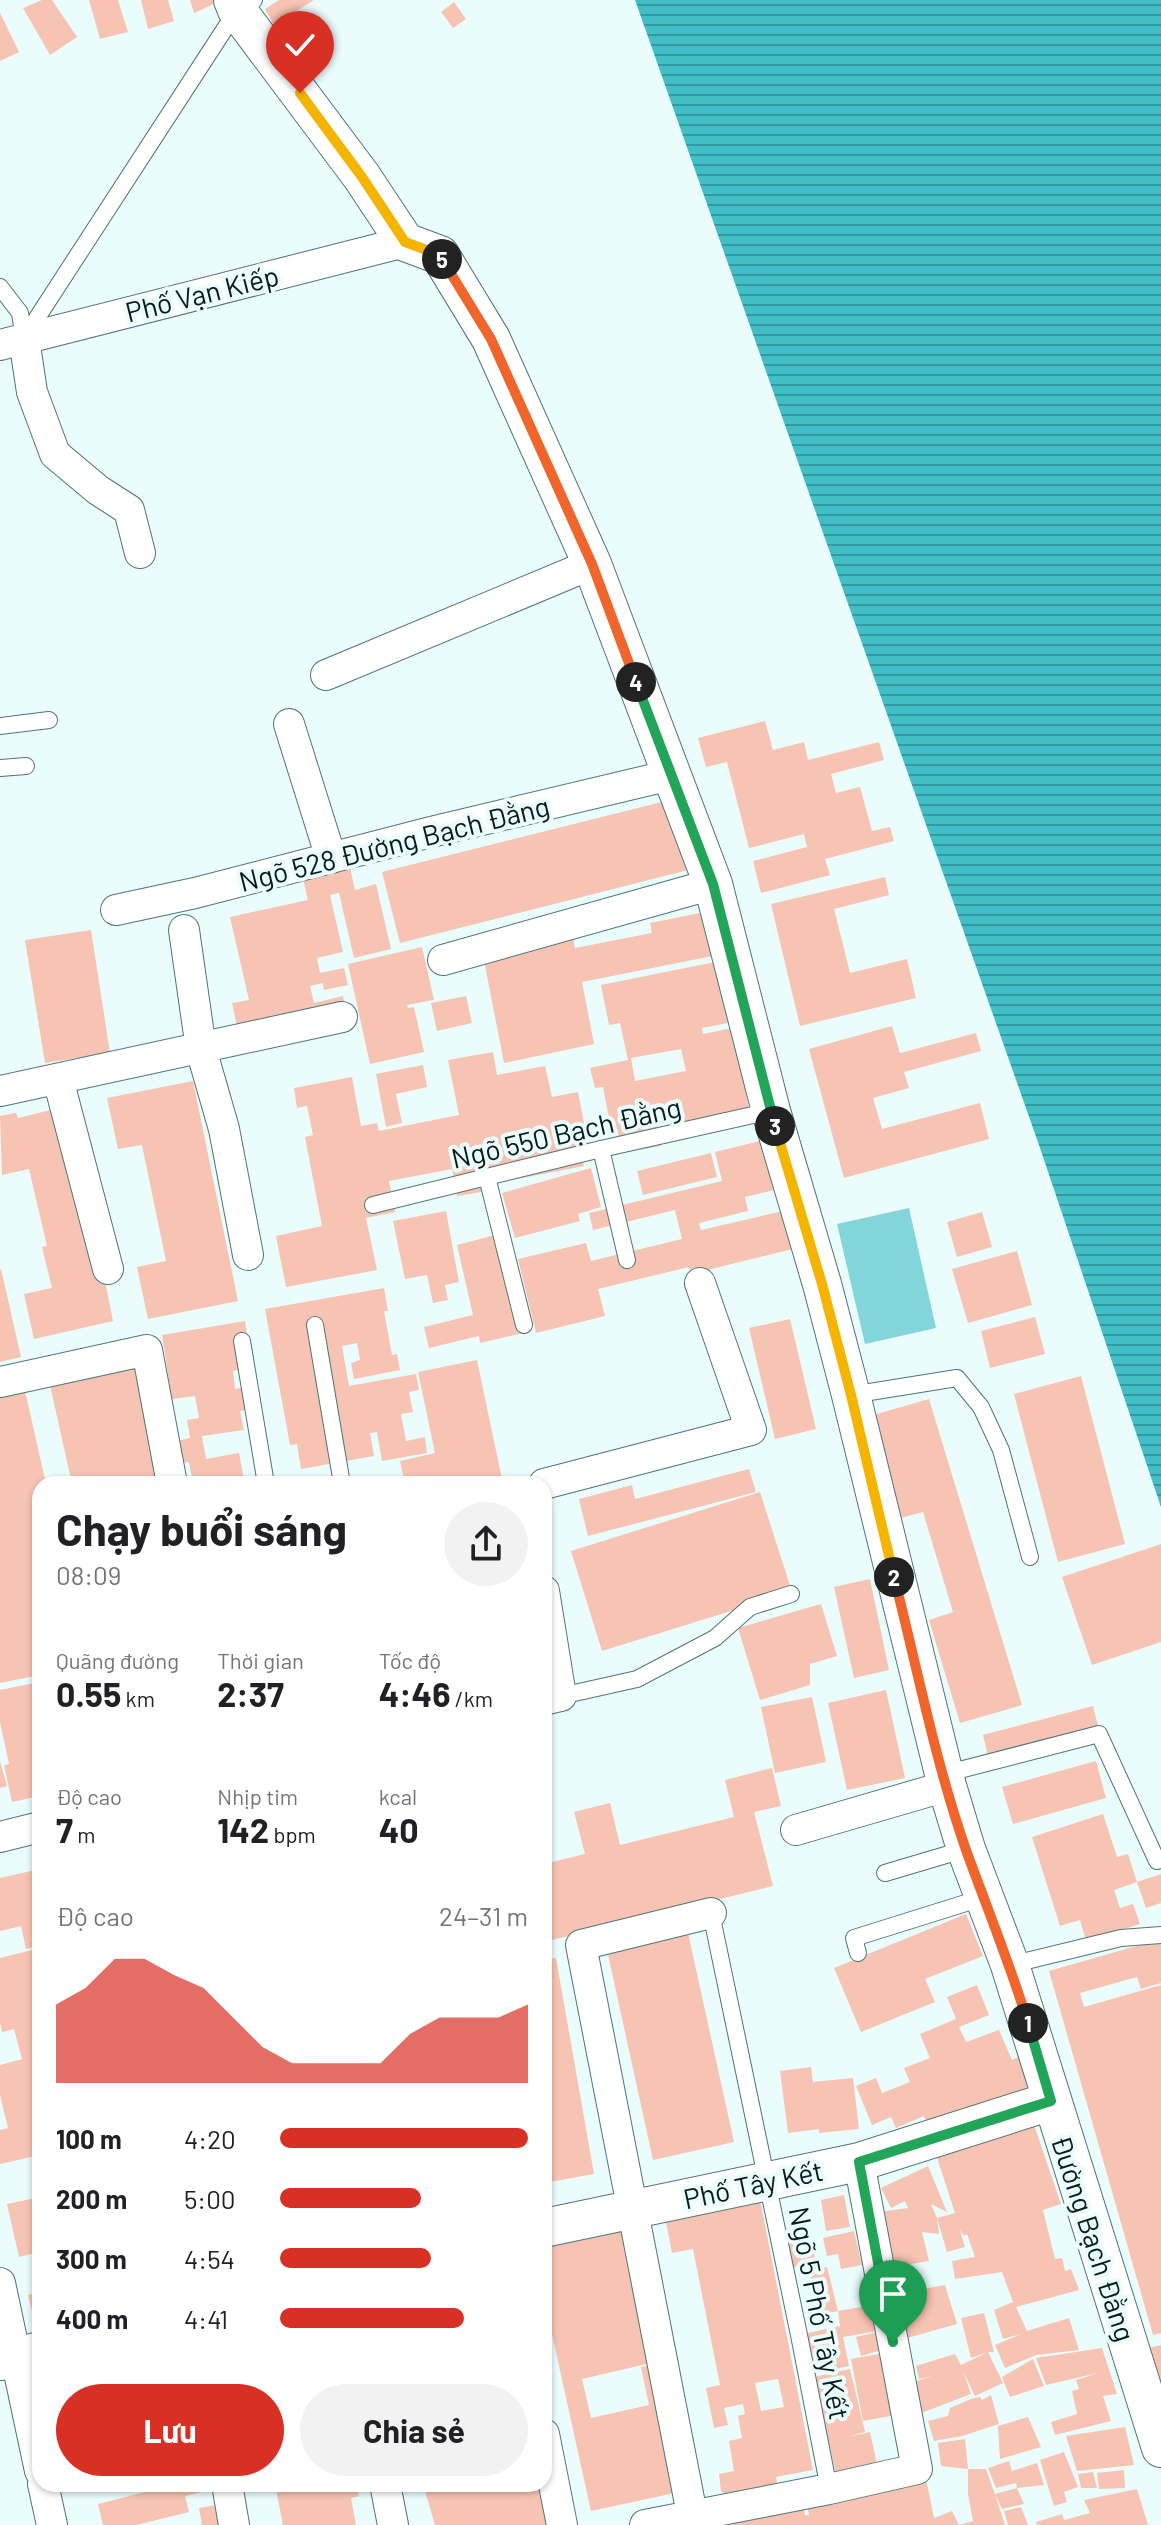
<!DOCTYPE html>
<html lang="vi">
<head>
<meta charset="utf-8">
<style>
  :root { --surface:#fff; --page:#f2f2f2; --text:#202124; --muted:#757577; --accent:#d93025 }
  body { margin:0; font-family:Barlow,sans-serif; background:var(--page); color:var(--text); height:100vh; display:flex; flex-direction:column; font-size:30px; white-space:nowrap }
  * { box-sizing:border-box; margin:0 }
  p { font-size:26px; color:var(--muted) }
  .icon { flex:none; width:44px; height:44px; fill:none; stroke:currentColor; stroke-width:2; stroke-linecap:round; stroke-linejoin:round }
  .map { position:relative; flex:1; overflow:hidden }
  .drawer { position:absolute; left:32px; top:1476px; width:520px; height:1016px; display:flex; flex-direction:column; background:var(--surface); border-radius:24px; box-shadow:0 2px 6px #0004 }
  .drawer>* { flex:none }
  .pin { position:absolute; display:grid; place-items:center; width:68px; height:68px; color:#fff; margin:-82px -34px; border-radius:50% 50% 50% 0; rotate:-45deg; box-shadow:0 0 8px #0007 }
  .pin .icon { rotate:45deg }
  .km { position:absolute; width:40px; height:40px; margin:-20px; border-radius:50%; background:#222; color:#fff; font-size:22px; line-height:40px; text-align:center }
  .round { display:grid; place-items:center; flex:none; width:84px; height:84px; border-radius:42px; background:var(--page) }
  .overview { display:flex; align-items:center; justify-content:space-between; height:136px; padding:0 24px }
  h1 { font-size:44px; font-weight:700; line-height:60px }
  .stats { display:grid; grid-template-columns:repeat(3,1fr); gap:12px; height:136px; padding:8px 24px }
  .stats div { display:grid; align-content:center }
  .stats b { font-size:34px; font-weight:700 }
  .stats small { font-size:22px; font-weight:400 }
  .stats p { font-size:22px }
  .chart { height:224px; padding:16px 24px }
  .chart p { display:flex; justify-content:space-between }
  .chart svg { width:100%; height:144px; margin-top:8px; fill:var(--accent); opacity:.7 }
  .primary-button { display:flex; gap:16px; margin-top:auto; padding:16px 24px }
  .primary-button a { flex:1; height:92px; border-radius:48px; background:var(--accent); color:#fff; font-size:32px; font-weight:700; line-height:92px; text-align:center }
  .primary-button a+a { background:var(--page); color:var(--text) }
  ul { padding:0 24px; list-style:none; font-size:26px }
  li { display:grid; grid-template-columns:128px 96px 1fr; align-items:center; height:60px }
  li i { height:20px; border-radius:10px; background:var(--accent) }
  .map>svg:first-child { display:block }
</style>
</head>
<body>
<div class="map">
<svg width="1161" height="2525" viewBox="0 0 1161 2525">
  <defs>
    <pattern id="water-rules" width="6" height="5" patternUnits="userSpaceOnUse" patternTransform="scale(2)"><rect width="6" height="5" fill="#42bec6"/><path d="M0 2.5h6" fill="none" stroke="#359aa0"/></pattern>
  </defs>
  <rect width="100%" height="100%" fill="#ebfcfd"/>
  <!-- garden -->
  <path fill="#82d6db" d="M909 1208 936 1328 865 1344 837 1224Z"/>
  <!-- water -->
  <path fill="url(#water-rules)" d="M635 0H1161V1507L1039 1145Z"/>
  <!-- building -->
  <g fill="#f7c3b2" fill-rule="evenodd">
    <path d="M42 0H52L77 37 50 55 23 8Z"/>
    <path d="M89 0H118L128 32 100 39Z"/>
    <path d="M141 0H168L174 21 148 29Z"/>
    <path d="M190 0H217L218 2 194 13Z"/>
    <path d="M279 0H314L274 25 265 9Z"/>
    <path d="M454 2 466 19 453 28 441 12Z"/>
    <path d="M0 13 19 52 0 61Z"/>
    <path d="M765 721 773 750 804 742 808 760 879 742 884 760 831 774 836 793 860 787 872 831 890 827 894 841 825 859 830 875 761 893 753 861 807 847 804 834 749 848 727 762 706 767 698 738Z"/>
    <path d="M678 798 696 868 400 943 382 872Z"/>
    <path d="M348 859 355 890 376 884 391 949 354 958 339 893 330 895 343 952 317 958 320 973 344 968 348 985 324 990 323 983 310 986 314 1003 343 996 346 1012 239 1036 232 1003 249 1000 230 917 308 900 301 870Z"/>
    <path d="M885 877 889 895 834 909 850 973 907 959 916 998 800 1026 771 904Z"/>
    <path d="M715 910 723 954 582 982 594 1044 504 1063 483 955 573 937 575 948 652 933 650 923Z"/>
    <path d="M91 930 110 1053 45 1063 25 940Z"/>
    <path d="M422 947 434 1000 407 1005 408 1008 414 1007 424 1052 370 1064 348 964Z"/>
    <path d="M715 962 728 1023 702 1028 703 1034 747 1025 740 1060 751 1122 680 1136 676 1117 656 1120 661 1146 621 1153 617 1128 611 1129 603 1087 595 1088 590 1068 628 1060 620 1023 609 1025 601 985ZM681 1049 686 1071 635 1081 631 1058Z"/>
    <path d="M466 996 472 1023 437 1031 431 1003Z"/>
    <path d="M892 1026 900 1053 976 1033 981 1051 904 1072 909 1088 873 1098 882 1129 980 1103 989 1139 844 1178 809 1049Z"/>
    <path d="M493 1052 497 1075 545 1066 552 1097 578 1092 588 1143 616 1137 619 1154 583 1162 584 1166 486 1185 488 1191 457 1196 452 1169 389 1181 395 1212 366 1218 377 1270 286 1287 276 1236 322 1226 305 1137 313 1135 307 1106 297 1108 294 1088 352 1077 361 1126 377 1123 379 1131 459 1115 448 1060Z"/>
    <path d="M423 1065 427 1087 396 1094 402 1123 386 1127 376 1074Z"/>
    <path d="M193 1081 238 1301 148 1319 137 1267 166 1261 142 1145 118 1149 107 1098Z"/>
    <path d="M63 1107 96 1235 113 1321 34 1339 24 1294 52 1288 42 1247 47 1246 29 1169 2 1175 0 1116 16 1113 18 1118Z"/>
    <path d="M780 1136 779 1189 745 1197 748 1211 699 1223 701 1230 796 1208 805 1246 691 1274 689 1267 598 1289 605 1316 536 1333 518 1259 586 1243 591 1261 682 1239 675 1210 593 1230 589 1213 722 1181 715 1152Z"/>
    <path d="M711 1153 717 1177 643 1195 637 1171Z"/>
    <path d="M591 1168 601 1207 578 1214 580 1221 515 1238 502 1193Z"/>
    <path d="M446 1211 459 1282 445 1285 448 1300 433 1303 427 1275 405 1279 393 1221Z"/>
    <path d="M982 1212 992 1247 957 1257 947 1222Z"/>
    <path d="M499 1234 523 1333 480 1343 479 1336 429 1348 424 1327 473 1315 457 1245Z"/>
    <path d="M1017 1251 1032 1305 968 1323 952 1269Z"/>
    <path d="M1 1269 21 1357 0 1362V1270Z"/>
    <path d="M384 1288 388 1311H384L392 1355 397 1354 400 1370 354 1379 351 1363 360 1360 357 1343 342 1346 349 1386 416 1374 419 1390 409 1392 413 1412 401 1414 406 1441 425 1437 427 1453 382 1461 377 1432 370 1433 374 1456 301 1469 297 1444 290 1445 265 1309Z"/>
    <path d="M1035 1317 1045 1354 990 1368 981 1331Z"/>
    <path d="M790 1319 816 1429 775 1439 749 1328Z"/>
    <path d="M245 1321 252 1368 233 1371 235 1389 255 1385 259 1408 240 1411 244 1430 202 1436 206 1459 239 1453 244 1480 255 1478 256 1484H193L189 1462 171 1464 167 1443 190 1438 187 1420 199 1418 195 1396 172 1399 162 1335Z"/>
    <path d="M137 1357 165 1484H72L48 1376Z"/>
    <path d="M477 1360 503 1484H405L400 1461 435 1453 418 1372Z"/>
    <path d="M1081 1376 1125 1544 1058 1562 1014 1394Z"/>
    <path d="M23 1382 46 1484H40V1675L0 1683V1387Z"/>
    <path d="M929 1399 1022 1705 960 1723 929 1620 953 1612 923 1512 901 1518 870 1416Z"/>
    <path d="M749 1469 756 1492 588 1536 579 1499 632 1485 635 1499Z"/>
    <path d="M760 1492 792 1592 602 1651 571 1551Z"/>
    <path d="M1161 1544V1642L1092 1665 1062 1577Z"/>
    <path d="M870 1579 889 1670 854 1678 834 1587Z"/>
    <path d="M821 1604 837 1656 810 1664V1685L760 1700 738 1628Z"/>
    <path d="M40 1682V1796L12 1802 4 1765 9 1764 0 1722V1690Z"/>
    <path d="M886 1690 905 1778 847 1790 828 1703Z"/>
    <path d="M812 1697 826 1762 775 1773 761 1707Z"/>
    <path d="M1093 1706 1099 1730 989 1760 983 1735Z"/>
    <path d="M0 1761 7 1786 0 1788Z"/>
    <path d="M1096 1761 1106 1798 1013 1824 1002 1787Z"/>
    <path d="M772 1768 781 1806 754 1812 773 1886 544 1942V1864L585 1854 574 1812 610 1803 620 1845 734 1817 725 1780Z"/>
    <path d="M1103 1814 1117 1857 1128 1854 1137 1882 1114 1890 1120 1908 1133 1904 1140 1924 1086 1941 1080 1920 1060 1926 1032 1837Z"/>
    <path d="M40 1869V1945L26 1949 21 1926 0 1931V1878Z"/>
    <path d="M1161 1874V1903L1146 1908 1137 1882Z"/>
    <path d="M966 1914 983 1956 925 1979 935 2002 861 2032 834 1968Z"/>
    <path d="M688 1933 734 2142 653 2160 607 1950Z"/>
    <path d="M1161 1939V1983L1141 1989 1137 1977 1080 1993 1084 2007 1161 1985V2333L1153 2335 1049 1971Z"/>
    <path d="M40 1948V2155L0 2164V2130L8 2128 0 2095V2065L22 2059 14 2029 2 2032 0 2022V1958Z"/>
    <path d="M556 1958 594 2174 544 2183V1960Z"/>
    <path d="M977 1985 989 2015 959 2027 966 2042 999 2030 1012 2060 1021 2056 1037 2094 932 2137 924 2116 896 2128 891 2117 872 2125 856 2086 876 2078 882 2093 910 2082 904 2068 930 2058 920 2034 956 2019 947 1997Z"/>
    <path d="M811 2067 813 2082 853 2078 859 2129 819 2133V2129L788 2133 780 2071Z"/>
    <path d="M1029 2110 1061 2204 1043 2210 1055 2259 1062 2258 1065 2271 1071 2269 1079 2290 1016 2307 1027 2331 1069 2318 1079 2350 1036 2355 1005 2368 995 2345 1021 2334 1003 2339 994 2310 1013 2302 1002 2272 955 2279 952 2261 975 2257 967 2234 964 2236 960 2230 965 2247 947 2252 937 2218 939 2234 922 2232 929 2261 911 2264 912 2291 945 2285 957 2324 893 2342 871 2213 908 2208 905 2201 891 2208 881 2188 928 2166 947 2212 931 2204 937 2218 955 2213 932 2142Z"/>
    <path d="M844 2195 850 2227 826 2231 821 2200Z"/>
    <path d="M40 2197V2252L19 2257 7 2204Z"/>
    <path d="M760 2199 813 2470 776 2477 778 2490 726 2496 721 2491 719 2474 734 2471 729 2441 742 2438 738 2416 745 2414 743 2404 724 2408 728 2425 714 2428 706 2388 720 2385 693 2249 672 2253 665 2217ZM778 2379 784 2407 761 2411 755 2383Z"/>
    <path d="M624 2222 655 2362 582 2379 591 2418 649 2405 641 2367 656 2364 684 2491 591 2511 544 2298V2239Z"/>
    <path d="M854 2231 862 2265 841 2269 838 2254 827 2256 823 2238Z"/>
    <path d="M801 2234 805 2252 813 2251 816 2261 791 2268 781 2238Z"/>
    <path d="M827 2267 838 2311 819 2315 809 2271Z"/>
    <path d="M40 2292V2338H39L28 2295Z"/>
    <path d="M873 2305 878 2331 843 2337 849 2366 808 2375 799 2335 840 2326 838 2311Z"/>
    <path d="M984 2313 994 2352H988L1003 2383 975 2396 963 2371 971 2394 916 2415 905 2385 931 2376 919 2379 916 2366 955 2354 961 2365 988 2352 971 2358 961 2318Z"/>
    <path d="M877 2332 882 2350 861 2356 856 2337Z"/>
    <path d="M1161 2345V2381L1158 2382 1148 2348Z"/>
    <path d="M1102 2348 1117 2394 1103 2396 1111 2421 1055 2435 1051 2422 1077 2414 1072 2391 1079 2389 1076 2380 1098 2373 1046 2385 1036 2358Z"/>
    <path d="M884 2353 896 2415 863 2421 851 2359Z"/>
    <path d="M1033 2359 1044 2386 1010 2397 1002 2377Z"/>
    <path d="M850 2369 865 2432 847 2437 870 2432 877 2464 836 2474 814 2377Z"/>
    <path d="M40 2371V2391H39L34 2372Z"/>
    <path d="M991 2395 999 2424 962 2436 934 2441 928 2421 948 2416 950 2408 971 2399 980 2397 982 2400Z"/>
    <path d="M1028 2417 1041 2447 1000 2459 998 2426Z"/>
    <path d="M1125 2427 1134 2465 1077 2471 1066 2436Z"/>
    <path d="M965 2439 968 2469 941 2466 938 2443Z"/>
    <path d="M1064 2452 1078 2487 1064 2492 1067 2502 1054 2506 1040 2460Z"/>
    <path d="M1009 2461 1012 2471 1037 2463 1044 2485 1017 2488 1016 2483 996 2488 988 2468Z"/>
    <path d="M924 2469 934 2518 952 2511 959 2525 973 2521 968 2494V2469H986L995 2494 1017 2488 1024 2504 1002 2509 995 2494 1005 2525H732L727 2507 802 2494 805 2515H809L805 2496Z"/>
    <path d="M1124 2470 1125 2488 1099 2489 1097 2473Z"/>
    <path d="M1093 2472 1097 2488H1081L1078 2474Z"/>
    <path d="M152 2484H218L219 2488 185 2496 189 2512 136 2525H103L98 2504 153 2490Z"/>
    <path d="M275 2484H356L359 2496 351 2498 356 2525H283Z"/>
    <path d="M423 2484H544L553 2525H435Z"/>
    <path d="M1137 2489 1148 2525H1037L1036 2522 1062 2514 1064 2520 1090 2513 1084 2500Z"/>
    <path d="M227 2503 231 2525H202L199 2508Z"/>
    <path d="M1021 2507 1028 2525H1008L1004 2511Z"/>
  </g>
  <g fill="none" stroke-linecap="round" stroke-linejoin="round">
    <defs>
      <g id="service">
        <path d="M0 287 20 313 24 339"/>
        <path d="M24 338 237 10 254 0"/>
        <path d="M0 726 49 720"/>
        <path d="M0 768 26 766"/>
        <path d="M601 1149 627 1260"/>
        <path d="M487 1177 524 1325"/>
        <path d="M373 1205 601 1149 771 1111"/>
        <path d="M315 1325 342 1484"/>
        <path d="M242 1341 266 1484"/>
        <path d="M851 1395 957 1378 981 1407 1001 1450 1030 1557"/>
        <path d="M561 1696 637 1679 715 1638 750 1607 791 1594"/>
        <path d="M944 1774 1099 1734 1157 1861"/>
        <path d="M885 1873 966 1849"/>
        <path d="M711 1913 799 2335 829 2489"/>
        <path d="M858 1953 854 1938 985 1897"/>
        <path d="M1010 1965 1121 1938 1161 1935"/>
      </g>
      <g id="minor">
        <path d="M24 339 32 392 55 454 98 490 129 510 140 553"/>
        <path d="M0 345 405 242"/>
        <path d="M326 675 592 564"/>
        <path d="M289 724 331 858"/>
        <path d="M116 910 195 893 431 832 671 775"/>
        <path d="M184 930 201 1049 224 1129 248 1255"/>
        <path d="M443 960 713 884"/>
        <path d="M58 1079 108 1269"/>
        <path d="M0 1091 342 1017"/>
        <path d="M0 1382 147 1350 172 1484"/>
        <path d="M544 1484 751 1430 700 1283"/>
        <path d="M544 1591 561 1696 544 1700"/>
        <path d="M796 1830 947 1786"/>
        <path d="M0 1837 40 1827"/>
        <path d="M0 2283 40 2471"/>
        <path d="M544 2434 562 2525"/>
        <path d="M43 2484 52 2525"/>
        <path d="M227 2484 234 2525"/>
        <path d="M385 2484 393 2525"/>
        <path d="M692 2514 581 1945 711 1913"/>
        <path d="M645 2525 829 2489 917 2469 859 2162"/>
      </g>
      <g id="tertiary">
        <path d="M233 0 237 10 362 177 405 242 440 255 491 339 592 564 713 884 771 1111 822 1284 851 1395 947 1786 966 1849 1010 1965 1161 2448"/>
        <path d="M544 2228 859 2162 1051 2101"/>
        <path d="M0 2361 40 2351"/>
      </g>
    </defs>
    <!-- service casing -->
    <use href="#service" stroke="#4d7578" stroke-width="18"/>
    <!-- minor casing -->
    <use href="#minor" stroke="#4d7578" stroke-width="32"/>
    <!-- tertiary casing -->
    <use href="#tertiary" stroke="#4d7578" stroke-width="40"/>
    <!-- service -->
    <use href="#service" stroke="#fff" stroke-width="16"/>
    <!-- minor -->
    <use href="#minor" stroke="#fff" stroke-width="30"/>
    <!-- tertiary -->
    <use href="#tertiary" stroke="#fff" stroke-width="38"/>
  </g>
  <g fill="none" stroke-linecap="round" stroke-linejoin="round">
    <defs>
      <path id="split-1" d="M893 2342 859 2162 1051 2101 1028 2023"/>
      <path id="split-2" d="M894 1577C917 1667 935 1761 966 1850 987 1908 1010 1964 1028 2023"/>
      <path id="split-3" d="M775 1126 822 1284 851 1395 894 1577"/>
      <path id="split-4" d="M636 682 713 884 775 1126"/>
      <path id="split-5" d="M442 259 491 339 592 564 636 682"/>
      <path id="split-6" d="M300 93 362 177 405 242 440 255 442 259"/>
    </defs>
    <!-- split-1 casing -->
    <use href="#split-1" stroke="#fff" stroke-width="16"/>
    <!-- split-2 casing -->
    <use href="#split-2" stroke="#fff" stroke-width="16"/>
    <!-- split-3 casing -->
    <use href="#split-3" stroke="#fff" stroke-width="16"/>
    <!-- split-4 casing -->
    <use href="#split-4" stroke="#fff" stroke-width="16"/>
    <!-- split-5 casing -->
    <use href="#split-5" stroke="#fff" stroke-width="16"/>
    <!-- split-6 casing -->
    <use href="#split-6" stroke="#fff" stroke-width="16"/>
    <!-- split-1 -->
    <use href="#split-1" stroke="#22a559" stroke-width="10"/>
    <!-- split-2 -->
    <use href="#split-2" stroke="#f0652b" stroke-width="10"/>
    <!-- split-3 -->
    <use href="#split-3" stroke="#f5b400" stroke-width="10"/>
    <!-- split-4 -->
    <use href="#split-4" stroke="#22a559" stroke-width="10"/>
    <!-- split-5 -->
    <use href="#split-5" stroke="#f0652b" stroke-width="10"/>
    <!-- split-6 -->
    <use href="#split-6" stroke="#f5b400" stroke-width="10"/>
  </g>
  <g text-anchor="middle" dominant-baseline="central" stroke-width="8" stroke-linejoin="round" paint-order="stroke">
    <!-- street labels -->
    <g font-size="28" fill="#091a1b" stroke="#ebfcfd">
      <text transform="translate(202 293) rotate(-14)">Phố Vạn Kiếp</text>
      <text transform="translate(394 843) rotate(-14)">Ngõ 528 Đường Bạch Đằng</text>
      <text transform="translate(566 1132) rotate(-13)">Ngõ 550 Bạch Đằng</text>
      <text transform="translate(753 2184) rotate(-12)">Phố Tây Kết</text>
      <text transform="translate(1094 2238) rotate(72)">Đường Bạch Đằng</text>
      <text transform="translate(820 2313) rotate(79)">Ngõ 5 Phố Tây Kết</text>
    </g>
  </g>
</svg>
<div class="pin" style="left:893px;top:2342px;background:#1e9e55"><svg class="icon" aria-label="arrive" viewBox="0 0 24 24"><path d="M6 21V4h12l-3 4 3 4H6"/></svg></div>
<div class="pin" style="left:300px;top:93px;background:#d93025"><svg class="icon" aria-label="check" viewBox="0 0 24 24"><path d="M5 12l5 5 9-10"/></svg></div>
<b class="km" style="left:1028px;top:2023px">1</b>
<b class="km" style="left:894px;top:1577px">2</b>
<b class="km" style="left:775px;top:1126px">3</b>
<b class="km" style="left:636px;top:682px">4</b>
<b class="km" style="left:442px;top:259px">5</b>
<section class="drawer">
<div class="overview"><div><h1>Chạy buổi sáng</h1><p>08:09</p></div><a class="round"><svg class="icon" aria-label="share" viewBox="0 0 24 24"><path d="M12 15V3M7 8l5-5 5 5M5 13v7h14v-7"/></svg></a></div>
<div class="stats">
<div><p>Quãng đường</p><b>0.55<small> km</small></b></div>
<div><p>Thời gian</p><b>2:37</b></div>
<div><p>Tốc độ</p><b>4:46<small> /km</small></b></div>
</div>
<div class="stats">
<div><p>Độ cao</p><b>7<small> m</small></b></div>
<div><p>Nhịp tim</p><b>142<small> bpm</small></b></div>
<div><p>kcal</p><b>40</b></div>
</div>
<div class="chart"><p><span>Độ cao</span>24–31 m</p>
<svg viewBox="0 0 160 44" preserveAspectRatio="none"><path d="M0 44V20L10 15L20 6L30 6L40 11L50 15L60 24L70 33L80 38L90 38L100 38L110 38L120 29L130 24L140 24L150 24L160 20V44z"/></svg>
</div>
<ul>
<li><b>100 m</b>4:20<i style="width:100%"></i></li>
<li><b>200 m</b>5:00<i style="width:57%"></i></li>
<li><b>300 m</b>4:54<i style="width:61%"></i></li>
<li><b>400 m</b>4:41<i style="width:74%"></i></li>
</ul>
<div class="primary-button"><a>Lưu</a><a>Chia sẻ</a></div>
</section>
</div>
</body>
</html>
